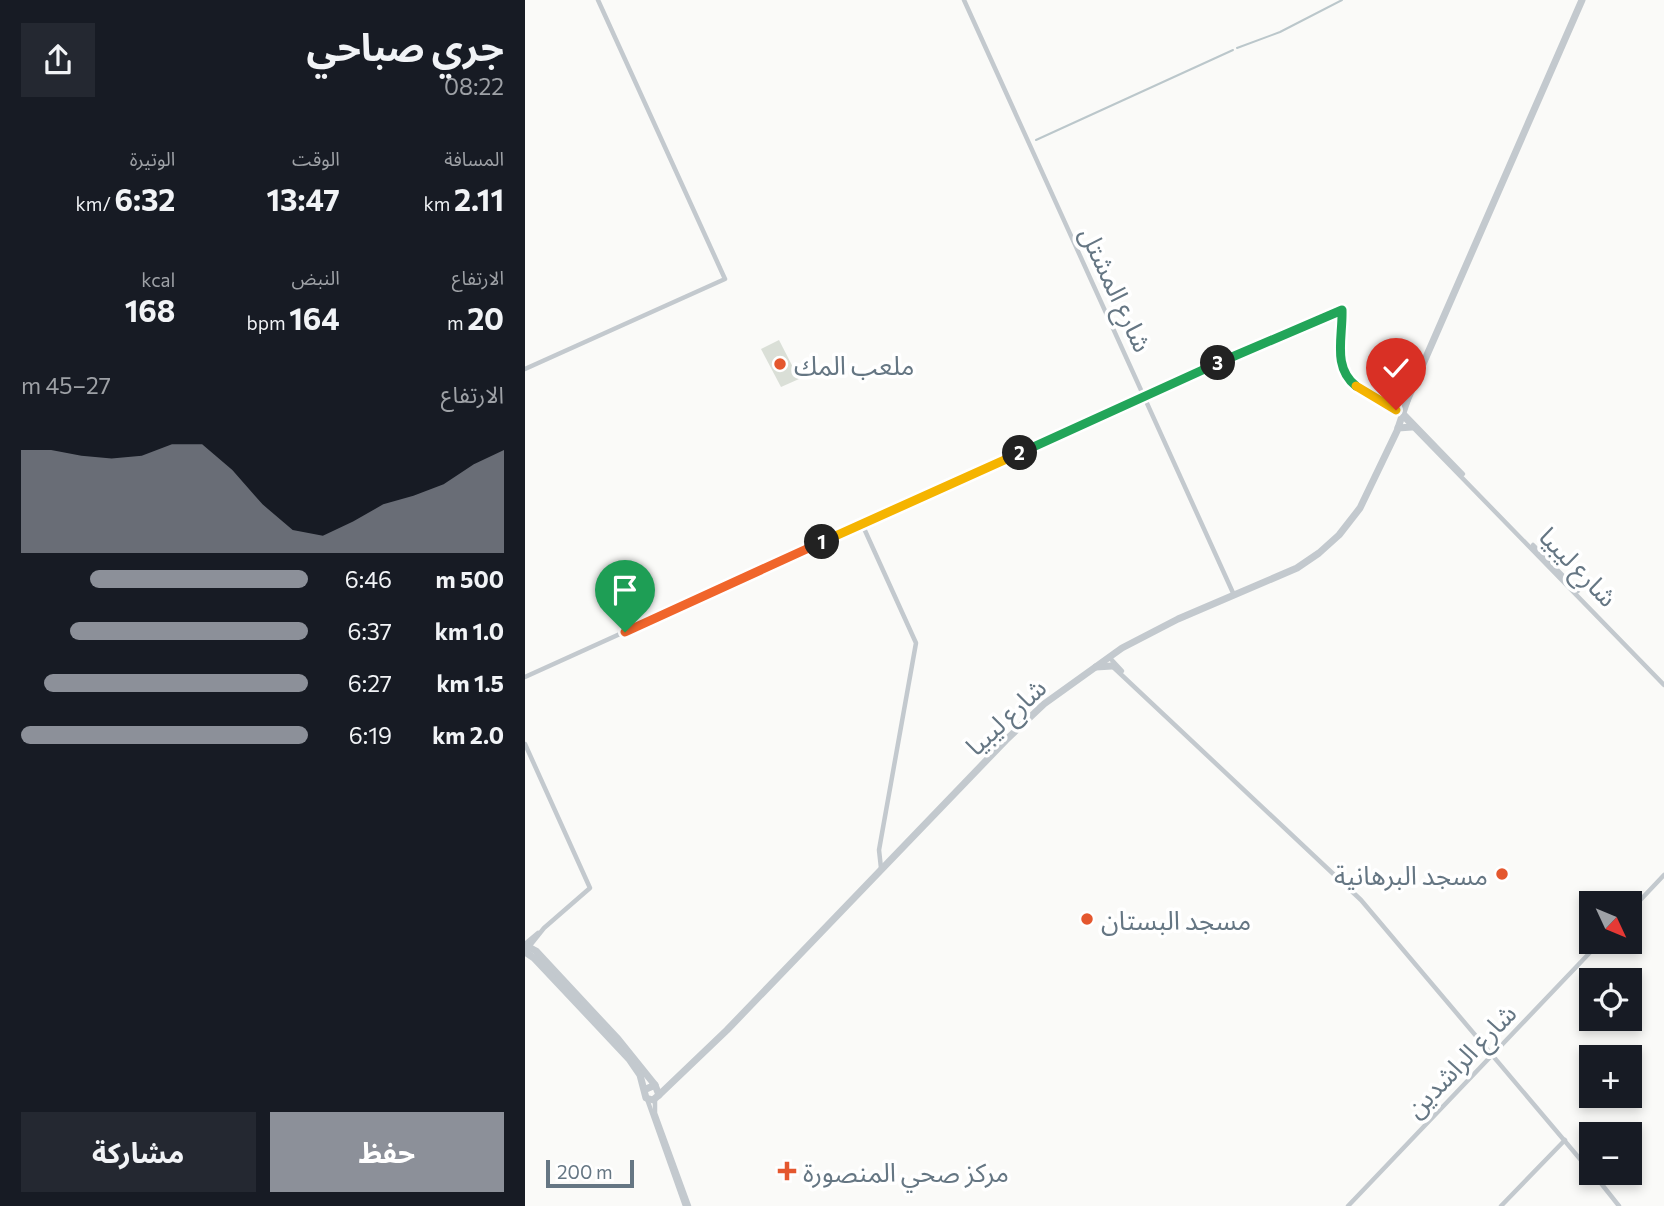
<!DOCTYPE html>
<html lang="ar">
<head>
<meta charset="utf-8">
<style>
  :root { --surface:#171b24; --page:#242831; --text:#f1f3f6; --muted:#9ea1a6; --accent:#8c9099 }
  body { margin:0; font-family:Commissioner,"Noto Sans Arabic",sans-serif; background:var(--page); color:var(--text); direction:rtl; height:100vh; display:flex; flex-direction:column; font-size:26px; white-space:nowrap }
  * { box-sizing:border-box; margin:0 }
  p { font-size:23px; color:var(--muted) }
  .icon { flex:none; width:38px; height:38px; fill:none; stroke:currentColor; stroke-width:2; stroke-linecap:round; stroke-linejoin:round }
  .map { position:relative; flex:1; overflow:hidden; direction:ltr }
  .drawer { display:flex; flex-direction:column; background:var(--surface); width:525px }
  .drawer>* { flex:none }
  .needle { width:46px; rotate:134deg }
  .tools { position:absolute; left:1054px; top:891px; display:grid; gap:14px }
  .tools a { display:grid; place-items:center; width:63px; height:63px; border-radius:0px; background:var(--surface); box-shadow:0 4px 10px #0003; font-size:35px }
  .scale { position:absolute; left:21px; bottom:18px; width:88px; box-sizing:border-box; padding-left:7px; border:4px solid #657683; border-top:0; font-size:19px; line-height:24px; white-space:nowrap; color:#657683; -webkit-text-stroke:5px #fff; paint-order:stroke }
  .pin { position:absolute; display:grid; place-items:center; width:60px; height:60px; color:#fff; margin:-72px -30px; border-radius:50% 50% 50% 0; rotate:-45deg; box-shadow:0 0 7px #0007 }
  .pin .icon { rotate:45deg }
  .km { position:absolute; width:35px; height:35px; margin:-18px; border-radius:50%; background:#222; color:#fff; font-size:19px; line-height:35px; text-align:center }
  .round { display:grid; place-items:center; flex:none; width:74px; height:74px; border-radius:0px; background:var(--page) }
  .headline { display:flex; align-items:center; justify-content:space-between; height:119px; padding:0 21px }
  h1 { font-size:38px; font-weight:700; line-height:52px }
  .figures { display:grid; grid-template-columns:repeat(3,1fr); gap:10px; height:119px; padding:7px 21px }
  .figures div { display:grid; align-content:center }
  .figures b { font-size:30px; font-weight:700 }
  .figures small { font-size:19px; font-weight:400 }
  .figures p { font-size:19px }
  .chart { height:196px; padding:14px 21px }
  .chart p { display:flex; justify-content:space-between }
  .chart svg { width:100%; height:126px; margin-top:7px; fill:var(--accent); opacity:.7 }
  .button { display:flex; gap:14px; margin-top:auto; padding:14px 21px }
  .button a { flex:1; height:80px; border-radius:0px; background:var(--accent); color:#fff; font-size:28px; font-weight:700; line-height:80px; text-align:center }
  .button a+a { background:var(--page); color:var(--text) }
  ul { padding:0 21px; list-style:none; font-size:23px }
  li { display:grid; grid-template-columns:112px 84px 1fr; align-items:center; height:52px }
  li i { height:18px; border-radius:9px; background:var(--accent) }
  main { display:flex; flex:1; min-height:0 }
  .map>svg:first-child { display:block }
</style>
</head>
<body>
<main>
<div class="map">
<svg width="1139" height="1206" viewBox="0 0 1139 1206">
  <rect width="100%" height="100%" fill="#fafaf8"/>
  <!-- park -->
  <path fill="#dadfd7" d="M254 340 274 379 256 387 236 349Z"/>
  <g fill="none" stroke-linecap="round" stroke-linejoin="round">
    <!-- stream -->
    <g stroke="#bbc7cb" stroke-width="2">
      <path d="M712 48 755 32 817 0"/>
      <path d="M511 140 708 50"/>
    </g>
    <!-- secondary -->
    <g stroke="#c3c9ce" stroke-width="4.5">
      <path d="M439 0 709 595"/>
      <path d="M0 369 200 279 73 0"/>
      <path d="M878 412 938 474"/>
      <path d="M337 524 391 643 354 850 356 868"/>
      <path d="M1008 545 1053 591"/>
      <path d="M584 657 597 671"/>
      <path d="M586 665 836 900 1066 1172"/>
      <path d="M0 677 689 365 817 310 815 356 821 375 834 388 871 410 1139 685"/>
      <path d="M0 744 65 888 19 928 3 948"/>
      <path d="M1104 912 1139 875"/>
      <path d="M0 944 13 933"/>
      <path d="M122 1099 160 1206"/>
      <path d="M130 1099V1113L164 1206"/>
      <path d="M1067 1172 1094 1206"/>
      <path d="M823 1206 1075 942"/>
      <path d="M976 1206 1040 1140"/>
    </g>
    <!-- highway -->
    <g stroke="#c3c9ce" stroke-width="7">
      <path d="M881 403 1057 0"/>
      <path d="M873 428 887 427"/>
      <path d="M571 667 587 666"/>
      <path d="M0 945 11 951 93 1039 130 1085"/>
      <path d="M0 952 9 958 104 1059 115 1075 121 1098 128 1100 134 1095 130 1085 119 1090"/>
      <path d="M134 1095 202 1030 481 740 519 704 597 648 653 619 772 568 794 553 814 535 835 508 872 431 882 401"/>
    </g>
  </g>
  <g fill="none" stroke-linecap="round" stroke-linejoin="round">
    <defs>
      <path id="split-1" d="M100 632 297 542"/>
      <path id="split-2" d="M297 542 495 453"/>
      <path id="split-3" d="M495 453 693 363"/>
      <path id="split-4" d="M693 363 817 310C818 337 807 367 831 386"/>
      <path id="split-5" d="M831 386 871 410"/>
    </defs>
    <!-- split-1 casing -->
    <use href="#split-1" stroke="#fff" stroke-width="14"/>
    <!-- split-2 casing -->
    <use href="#split-2" stroke="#fff" stroke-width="14"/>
    <!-- split-3 casing -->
    <use href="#split-3" stroke="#fff" stroke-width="14"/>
    <!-- split-4 casing -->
    <use href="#split-4" stroke="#fff" stroke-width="14"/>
    <!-- split-5 casing -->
    <use href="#split-5" stroke="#fff" stroke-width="14"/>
    <!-- split-1 -->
    <use href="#split-1" stroke="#f0652b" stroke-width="9"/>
    <!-- split-2 -->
    <use href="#split-2" stroke="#f5b400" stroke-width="9"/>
    <!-- split-3 -->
    <use href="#split-3" stroke="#22a559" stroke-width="9"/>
    <!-- split-4 -->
    <use href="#split-4" stroke="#22a559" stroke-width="9"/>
    <!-- split-5 -->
    <use href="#split-5" stroke="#f5b400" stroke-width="9"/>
  </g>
  <!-- markers -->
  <g fill="#e4572e" stroke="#fff" stroke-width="2.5">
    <circle cx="255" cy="364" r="7"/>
    <circle cx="977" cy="874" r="7"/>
    <circle cx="562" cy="919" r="7"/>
    <path d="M258.5 1160.5h7v7h7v7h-7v7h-7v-7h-7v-7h7z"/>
  </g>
  <g text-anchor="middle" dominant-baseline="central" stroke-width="7" stroke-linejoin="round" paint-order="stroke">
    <!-- street labels -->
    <g font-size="26" fill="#657683" stroke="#fff">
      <text transform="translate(592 289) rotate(65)">شارع المشتل</text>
      <text transform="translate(1054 566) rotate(46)">شارع ليبيا</text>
      <text transform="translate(480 716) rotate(-43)">شارع ليبيا</text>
      <text transform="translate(935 1060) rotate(-46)">شارع الراشدين</text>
    </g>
    <!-- poi labels -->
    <g font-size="26" fill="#657683" stroke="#fff" text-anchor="start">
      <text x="269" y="364">ملعب المك</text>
      <text x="963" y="874" text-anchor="end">مسجد البرهانية</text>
      <text x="576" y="919">مسجد البستان</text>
      <text x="278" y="1171">مركز صحي المنصورة</text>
    </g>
  </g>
</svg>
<div class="tools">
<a><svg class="needle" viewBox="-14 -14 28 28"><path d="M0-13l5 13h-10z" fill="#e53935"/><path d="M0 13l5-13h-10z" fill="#9ea1a6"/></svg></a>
<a><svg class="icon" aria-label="locate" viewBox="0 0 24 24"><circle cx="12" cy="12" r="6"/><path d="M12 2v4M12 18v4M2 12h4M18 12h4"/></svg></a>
<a>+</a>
<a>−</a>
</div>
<div class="scale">200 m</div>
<div class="pin" style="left:100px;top:632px;background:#1e9e55"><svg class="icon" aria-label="arrive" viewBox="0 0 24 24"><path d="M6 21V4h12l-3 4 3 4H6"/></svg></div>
<div class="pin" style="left:871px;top:410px;background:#d93025"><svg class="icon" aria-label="check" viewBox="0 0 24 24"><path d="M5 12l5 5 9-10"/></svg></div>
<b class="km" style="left:297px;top:542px">1</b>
<b class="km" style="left:495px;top:453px">2</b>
<b class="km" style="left:693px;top:363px">3</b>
</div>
<section class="drawer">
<div class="headline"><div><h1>جري صباحي</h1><p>08:22</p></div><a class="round"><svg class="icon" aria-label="share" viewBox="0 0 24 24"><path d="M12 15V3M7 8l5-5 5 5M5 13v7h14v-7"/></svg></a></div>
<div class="figures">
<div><p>المسافة</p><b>2.11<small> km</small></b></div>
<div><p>الوقت</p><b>13:47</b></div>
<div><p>الوتيرة</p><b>6:32<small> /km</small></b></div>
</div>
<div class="figures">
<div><p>الارتفاع</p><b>20<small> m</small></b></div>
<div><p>النبض</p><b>164<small> bpm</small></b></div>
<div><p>kcal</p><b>168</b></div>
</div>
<div class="chart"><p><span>الارتفاع</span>27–45 m</p>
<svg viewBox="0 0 160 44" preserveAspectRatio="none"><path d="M0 44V8L10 8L20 10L30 11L40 10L50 6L60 6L70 15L80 27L90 36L100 38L110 33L120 27L130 24L140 20L150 13L160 8V44z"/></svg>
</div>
<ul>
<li><b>500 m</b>6:46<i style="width:76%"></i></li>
<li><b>1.0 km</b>6:37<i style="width:83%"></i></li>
<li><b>1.5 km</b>6:27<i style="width:92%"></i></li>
<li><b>2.0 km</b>6:19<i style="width:100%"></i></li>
</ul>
<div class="button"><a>حفظ</a><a>مشاركة</a></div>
</section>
</main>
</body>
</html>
